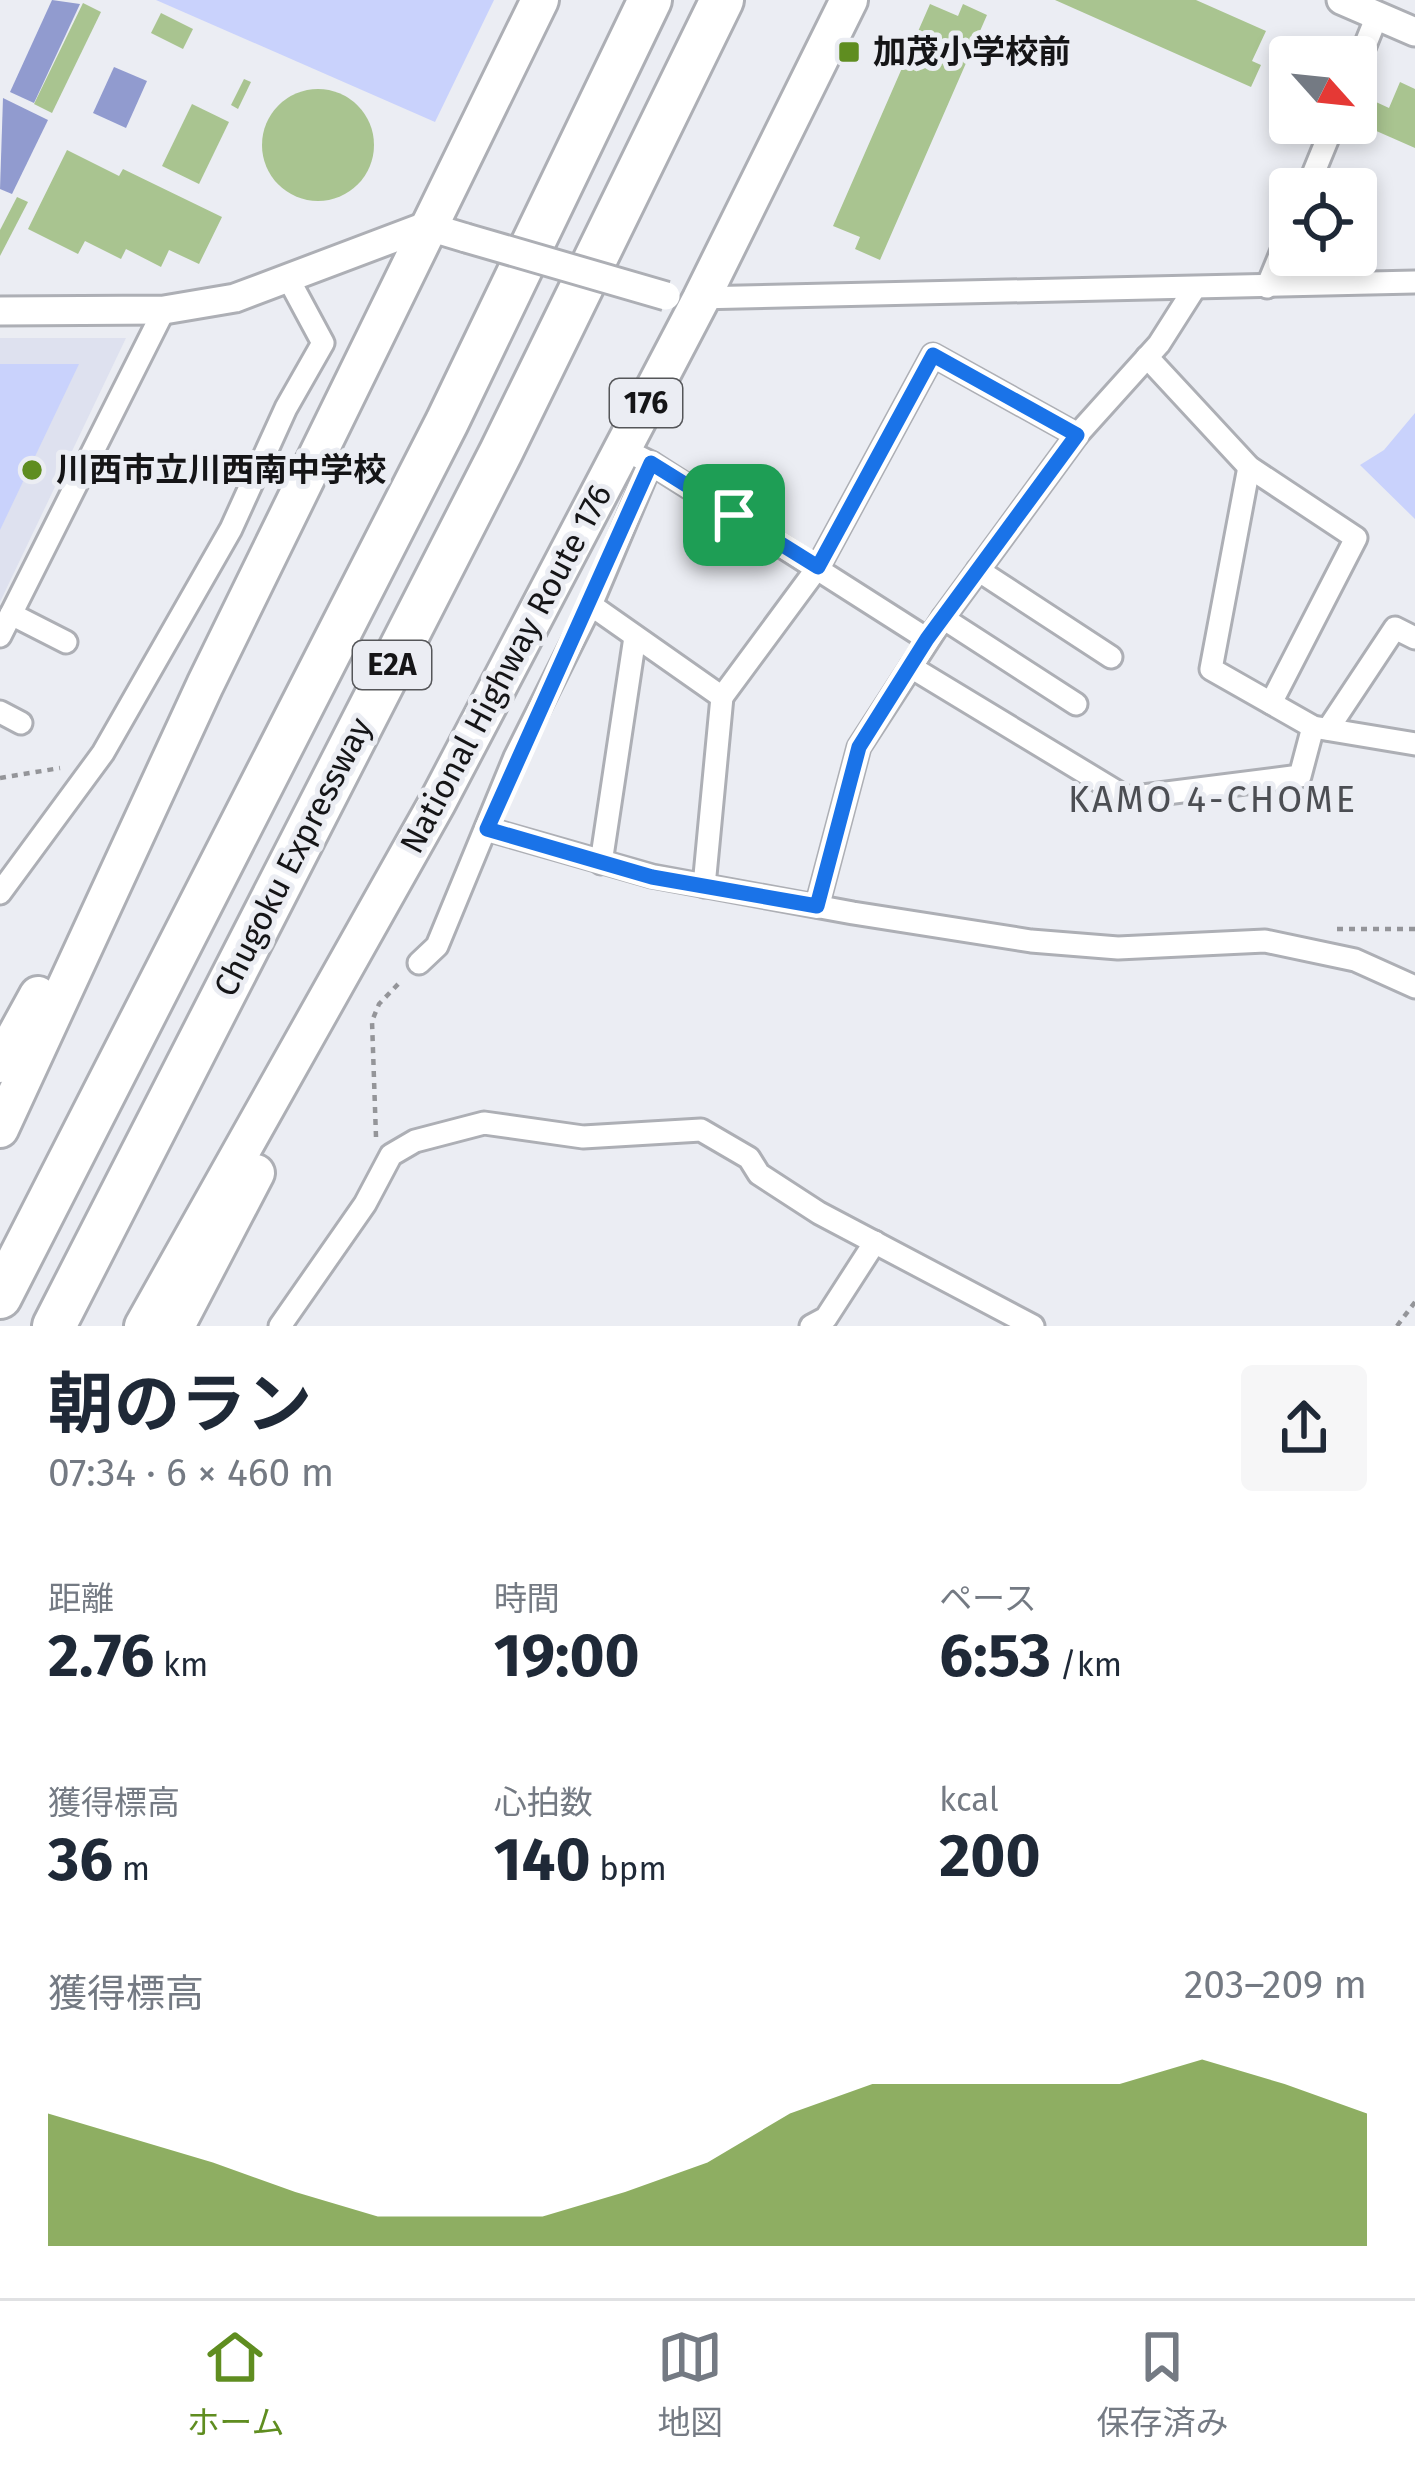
<!DOCTYPE html>
<html lang="ja">
<head>
<meta charset="utf-8">
<style>
  :root { --surface:#fff; --page:#f6f6f7; --text:#1f2937; --muted:#747a83; --line:#e0e1e3; --accent:#5f8d20 }
  body { margin:0; font-family:"Fira Sans","Noto Sans JP",sans-serif; background:var(--page); color:var(--text); height:100vh; display:flex; flex-direction:column; font-size:45px; white-space:nowrap }
  * { box-sizing:border-box; margin:0 }
  p { font-size:39px; color:var(--muted) }
  .icon { flex:none; width:66px; height:66px; fill:none; stroke:currentColor; stroke-width:2; stroke-linecap:round; stroke-linejoin:round }
  .map { position:relative; height:1326px; overflow:hidden }
  .details { display:flex; flex-direction:column; background:var(--surface); flex:1 }
  .details>* { flex:none }
  .needle { width:78px; rotate:117deg }
  .controls { position:absolute; left:1269px; top:36px; display:grid; gap:24px }
  .controls a { display:grid; place-items:center; width:108px; height:108px; border-radius:12px; background:var(--surface); box-shadow:0 6px 18px #0003; font-size:60px }
  .pin { position:absolute; display:grid; place-items:center; width:102px; height:102px; color:#fff; margin:-51px; border-radius:24px; box-shadow:0 6px 18px #0006 }
  .round { display:grid; place-items:center; flex:none; width:126px; height:126px; border-radius:12px; background:var(--page) }
  .headline { display:flex; align-items:center; justify-content:space-between; height:204px; padding:0 48px }
  h1 { font-size:66px; font-weight:700; line-height:90px }
  .metrics { display:grid; grid-template-columns:repeat(3,1fr); gap:18px; height:204px; padding:12px 48px }
  .metrics div { display:grid; align-content:center }
  .metrics b { font-size:60px; font-weight:700 }
  .metrics small { font-size:33px; font-weight:400 }
  .metrics p { font-size:33px }
  .chart { height:336px; padding:24px 48px }
  .chart p { display:flex; justify-content:space-between }
  .chart svg { width:100%; height:216px; margin-top:12px; fill:var(--accent); opacity:.7 }
  .tabs { display:flex; justify-content:space-around; align-items:center; height:168px; border-top:3px solid var(--line); background:var(--surface); font-size:33px; color:var(--muted) }
  .tabs a { display:grid; justify-items:center; gap:6px }
  .tabs .current { color:var(--accent) }
  .map>svg:first-child { display:block }
</style>
</head>
<body>
<div class="map">
<svg width="1415" height="1326" viewBox="0 0 1415 1326">
  <rect width="100%" height="100%" fill="#ebedf3"/>
  <!-- built -->
  <path fill="#dee1ef" d="M0 338H126L0 602Z"/>
  <!-- green -->
  <g fill="#c9d2fc">
    <path d="M156 0H494L435 122Z"/>
    <path d="M0 364H79L0 530Z"/>
    <path d="M1415 413V519L1360 465 1384 450Z"/>
  </g>
  <!-- water -->
  <g fill="#919bcf">
    <path d="M52 0 80 4 34 103 10 92Z"/>
    <path d="M114 67 147 81 126 128 93 113Z"/>
    <path d="M3 98 48 120 12 194 0 189Z"/>
  </g>
  <!-- building -->
  <g fill="#a9c490">
    <path d="M1055 0H1196L1266 31 1252 61 1261 65 1251 87Z"/>
    <path d="M83 3 101 12 52 113 34 104Z"/>
    <path d="M930 4 958 16 963 4 987 15 880 260 855 249 860 237 833 226Z"/>
    <path d="M161 13 193 29 183 49 151 33Z"/>
    <path d="M244 79 251 82 238 109 231 105Z"/>
    <path d="M1400 82 1415 89V148L1365 126 1376 102 1389 108Z"/>
    <circle cx="318" cy="145" r="56"/>
    <path d="M192 104 229 122 199 184 162 166Z"/>
    <path d="M67 150 119 176 123 169 222 217 199 264 169 250 161 267 126 249 121 259 85 241 78 254 28 229Z"/>
    <path d="M17 197 28 202 0 256V230Z"/>
  </g>
  <g fill="none" stroke-linecap="round" stroke-linejoin="round">
    <defs>
      <g id="minor">
        <path d="M1356 68 1377 16"/>
        <path d="M1307 189 1334 123"/>
        <path d="M1267 287 1290 231"/>
        <path d="M696 298 1415 282"/>
        <path d="M1147 357 1249 467 1356 538 1271 703"/>
        <path d="M651 463 927 639"/>
        <path d="M1249 467 1211 669 1313 727 1415 744"/>
        <path d="M978 570 1111 657"/>
        <path d="M591 605 651 463 639 457"/>
        <path d="M11 614 66 642"/>
        <path d="M943 618 1076 704"/>
        <path d="M0 636 164 310"/>
        <path d="M911 667 1127 798 1300 776 1313 727"/>
        <path d="M722 697 818 567 933 355 1077 435"/>
        <path d="M0 712 21 723"/>
        <path d="M1328 729 1395 628 1415 638"/>
        <path d="M487 829 652 876 853 913 1031 941 1118 948 1265 941 1355 960 1415 987"/>
        <path d="M601 863 635 637"/>
        <path d="M0 893 103 753 231 529 286 408 323 343 288 278"/>
        <path d="M817 906 859 747 943 618 1077 435 1159 344 1194 289"/>
        <path d="M419 963 437 946 515 757 591 605 722 697 704 886"/>
        <path d="M280 1326 365 1204 391 1155 415 1141 484 1123 583 1137 701 1130 749 1158 759 1174 819 1213 1033 1326"/>
        <path d="M811 1326 826 1318 875 1242"/>
      </g>
      <g id="tertiary">
        <path d="M1341 0 1415 32"/>
        <path d="M0 311 164 310 235 298 426 226 466 238"/>
      </g>
      <g id="trunk">
        <path d="M0 1064 38 995"/>
        <path d="M0 1129 205 685 540 0"/>
        <path d="M143 1326 437 803 701 299 849 0"/>
        <path d="M176 1326 256 1173"/>
      </g>
      <g id="motorway">
        <path d="M0 1297 447 422 650 0"/>
        <path d="M54 1326 501 452 722 0"/>
      </g>
    </defs>
    <!-- minor casing -->
    <use href="#minor" stroke="#adafb5" stroke-width="27"/>
    <!-- tertiary casing -->
    <use href="#tertiary" stroke="#adafb5" stroke-width="33"/>
    <!-- trunk casing -->
    <use href="#trunk" stroke="#adafb5" stroke-width="42"/>
    <!-- motorway casing -->
    <use href="#motorway" stroke="#adafb5" stroke-width="48"/>
    <!-- path -->
    <g stroke="#949599" stroke-width="4.5" stroke-dasharray="6 6" stroke-linecap="butt">
      <path d="M0 778 60 768"/>
      <path d="M1337 929H1415"/>
      <path d="M376 1137 372 1021 379 1004 402 980"/>
      <path d="M1397 1326 1415 1302"/>
    </g>
    <!-- minor -->
    <use href="#minor" stroke="#fff" stroke-width="21"/>
    <!-- tertiary -->
    <use href="#tertiary" stroke="#fff" stroke-width="27"/>
    <!-- trunk -->
    <use href="#trunk" stroke="#fff" stroke-width="36"/>
    <!-- motorway -->
    <use href="#motorway" stroke="#fff" stroke-width="42"/>
    <defs>
      <path id="tertiary-bridge" d="M466 238 666 296"/>
    </defs>
    <!-- tertiary-bridge casing -->
    <use href="#tertiary-bridge" stroke="#adafb5" stroke-width="33" stroke-linecap="butt"/>
    <!-- tertiary-bridge -->
    <use href="#tertiary-bridge" stroke="#fff" stroke-width="27"/>
  </g>
  <g fill="none" stroke-linecap="round" stroke-linejoin="round">
    <defs>
      <path id="route" d="M933 355 1077 435 927 639 859 747 817 906 652 877 487 829 651 463 818 567Z"/>
    </defs>
    <!-- route casing -->
    <use href="#route" stroke="#fff" stroke-width="24"/>
    <!-- route -->
    <use href="#route" stroke="#1a73e8" stroke-width="15"/>
  </g>
  <!-- markers -->
  <g fill="#5f8d20" stroke="#ebedf3" stroke-width="4.5">
    <rect x="837" y="40" width="24" height="24" rx="6"/>
    <circle cx="32" cy="470" r="12"/>
  </g>
  <g text-anchor="middle" dominant-baseline="central" stroke-width="10" stroke-linejoin="round" paint-order="stroke">
    <!-- shield labels -->
    <g fill="#ebedf3" stroke="#555659" stroke-width="3">
      <rect x="610" y="379" width="72" height="48" rx="9"/>
      <rect x="353" y="641" width="78" height="48" rx="9"/>
    </g>
    <g font-size="30" font-weight="bold" fill="#151517">
      <text x="646" y="403">176</text>
      <text x="392" y="665">E2A</text>
    </g>
    <!-- poi labels -->
    <g font-size="33" font-weight="bold" fill="#151517" stroke="#ebedf3" text-anchor="start">
      <text x="873" y="52">加茂小学校前</text>
      <text x="56" y="470">川西市立川西南中学校</text>
    </g>
    <!-- street labels -->
    <g font-size="33" fill="#151517" stroke="#ebedf3">
      <text transform="translate(506 669) rotate(-62)">National Highway Route 176</text>
      <text transform="translate(293 857) rotate(-63)">Chugoku Expressway</text>
    </g>
    <!-- neighbourhood labels -->
    <g font-size="36" letter-spacing="3" fill="#4c4e53" stroke="#ebedf3">
      <text x="1213" y="800">KAMO 4-CHOME</text>
    </g>
  </g>
</svg>
<div class="controls">
<a><svg class="needle" viewBox="-14 -14 28 28"><path d="M0-13l5 13h-10z" fill="#e53935"/><path d="M0 13l5-13h-10z" fill="#747a83"/></svg></a>
<a><svg class="icon" aria-label="locate" viewBox="0 0 24 24"><circle cx="12" cy="12" r="6"/><path d="M12 2v4M12 18v4M2 12h4M18 12h4"/></svg></a>
</div>
<div class="pin" style="left:734px;top:515px;background:#1e9e55"><svg class="icon" aria-label="arrive" viewBox="0 0 24 24"><path d="M6 21V4h12l-3 4 3 4H6"/></svg></div>
</div>
<section class="details">
<div class="headline"><div><h1>朝のラン</h1><p>07:34 · 6 × 460 m</p></div><a class="round"><svg class="icon" aria-label="share" viewBox="0 0 24 24"><path d="M12 15V3M7 8l5-5 5 5M5 13v7h14v-7"/></svg></a></div>
<div class="metrics">
<div><p>距離</p><b>2.76<small> km</small></b></div>
<div><p>時間</p><b>19:00</b></div>
<div><p>ペース</p><b>6:53<small> /km</small></b></div>
</div>
<div class="metrics">
<div><p>獲得標高</p><b>36<small> m</small></b></div>
<div><p>心拍数</p><b>140<small> bpm</small></b></div>
<div><p>kcal</p><b>200</b></div>
</div>
<div class="chart"><p><span>獲得標高</span>203–209 m</p>
<svg viewBox="0 0 160 44" preserveAspectRatio="none"><path d="M0 44V17L10 22L20 27L30 33L40 38L50 38L60 38L70 33L80 27L90 17L100 11L110 11L120 11L130 11L140 6L150 11L160 17V44z"/></svg>
</div>
</section>
<nav class="tabs">
<a class="current"><svg class="icon" aria-label="home" viewBox="0 0 24 24"><path d="M3 11l9-7 9 7M6 9v11h12V9"/></svg>ホーム</a>
<a><svg class="icon" aria-label="map" viewBox="0 0 24 24"><path d="M3 6l6-2 6 2 6-2v14l-6 2-6-2-6 2zM9 4v14M15 6v14"/></svg>地図</a>
<a><svg class="icon" aria-label="saved" viewBox="0 0 24 24"><path d="M7 4h10v16l-5-4-5 4z"/></svg>保存済み</a>
</nav>
</body>
</html>
